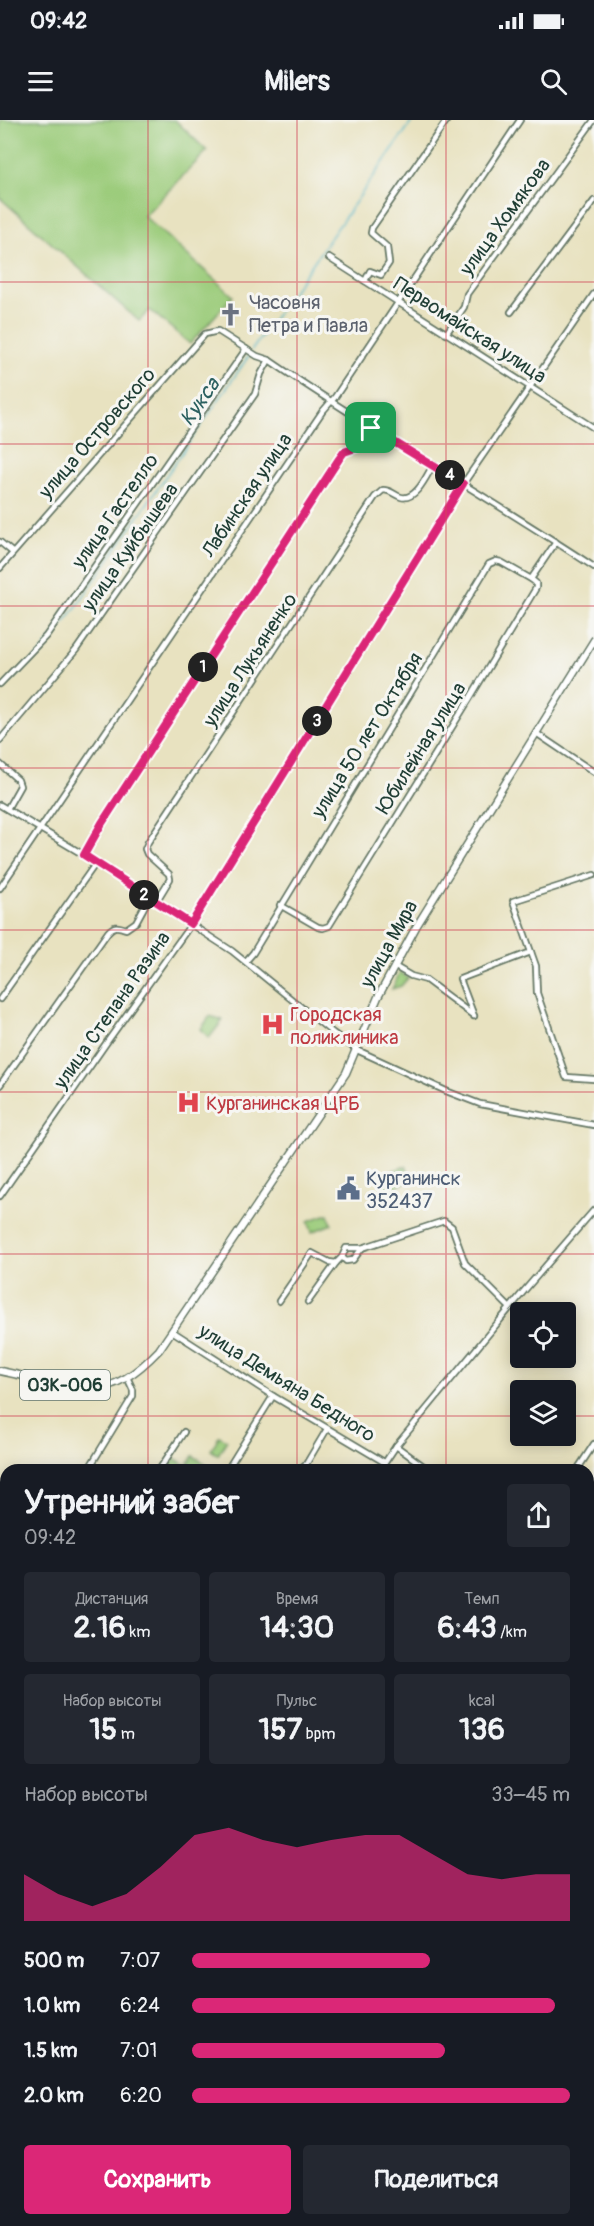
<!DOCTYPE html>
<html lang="ru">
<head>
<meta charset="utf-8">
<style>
  :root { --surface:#171b24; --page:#242831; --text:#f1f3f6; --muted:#9ea1a6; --accent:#db2777 }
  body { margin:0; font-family:Pangolin,sans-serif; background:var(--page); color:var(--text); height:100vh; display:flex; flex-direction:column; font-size:22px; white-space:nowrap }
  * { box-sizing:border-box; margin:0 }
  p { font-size:20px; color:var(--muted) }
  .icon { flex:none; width:33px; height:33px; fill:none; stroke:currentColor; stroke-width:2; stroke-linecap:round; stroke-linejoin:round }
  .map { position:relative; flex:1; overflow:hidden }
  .sheet { position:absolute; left:0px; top:1344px; width:594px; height:762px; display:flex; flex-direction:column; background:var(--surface); border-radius:18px 18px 0 0; box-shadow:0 3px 15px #0003 }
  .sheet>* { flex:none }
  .tools { position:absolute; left:510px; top:1182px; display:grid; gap:12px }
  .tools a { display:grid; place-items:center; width:66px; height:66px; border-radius:6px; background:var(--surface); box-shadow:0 3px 15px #0003; font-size:30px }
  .pin { position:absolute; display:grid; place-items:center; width:51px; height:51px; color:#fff; margin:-26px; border-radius:12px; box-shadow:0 3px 9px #0006 }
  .km { position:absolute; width:30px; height:30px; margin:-15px; border-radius:50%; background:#222; color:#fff; font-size:16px; line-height:30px; text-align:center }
  .round { display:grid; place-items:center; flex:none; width:63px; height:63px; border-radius:6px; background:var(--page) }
  .headline { display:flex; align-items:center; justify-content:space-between; height:102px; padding:0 24px }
  h1 { font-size:33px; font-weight:800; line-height:45px }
  .stats { display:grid; grid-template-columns:repeat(3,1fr); gap:9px; height:102px; padding:6px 24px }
  .stats div { display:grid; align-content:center; border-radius:6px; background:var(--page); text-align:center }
  .stats b { font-size:30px; font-weight:800 }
  .stats small { font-size:16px; font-weight:400 }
  .stats p { font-size:16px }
  .chart { height:168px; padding:12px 24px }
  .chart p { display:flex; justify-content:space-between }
  .chart svg { width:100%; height:108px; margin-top:6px; fill:var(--accent); opacity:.7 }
  .cta { display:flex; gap:12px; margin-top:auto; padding:12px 24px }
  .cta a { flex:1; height:69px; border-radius:6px; background:var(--accent); color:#fff; font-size:24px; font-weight:800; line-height:69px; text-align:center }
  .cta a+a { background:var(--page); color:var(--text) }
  ul { padding:0 24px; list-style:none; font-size:20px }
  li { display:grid; grid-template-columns:96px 72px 1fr; align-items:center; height:45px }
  li i { height:15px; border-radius:8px; background:var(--accent) }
  .status { display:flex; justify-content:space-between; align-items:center; height:42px; padding:0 30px; background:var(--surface); direction:ltr }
  .status svg { height:16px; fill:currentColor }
  header { display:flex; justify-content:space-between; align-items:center; height:78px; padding:0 24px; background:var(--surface); font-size:27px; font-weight:800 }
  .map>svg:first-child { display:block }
</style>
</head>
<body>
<div class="status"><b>09:42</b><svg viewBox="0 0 49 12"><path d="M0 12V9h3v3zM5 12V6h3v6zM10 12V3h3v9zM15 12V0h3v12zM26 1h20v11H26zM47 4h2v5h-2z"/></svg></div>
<header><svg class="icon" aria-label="menu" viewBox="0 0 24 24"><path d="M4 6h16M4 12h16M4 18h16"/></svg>Milers<svg class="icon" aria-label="search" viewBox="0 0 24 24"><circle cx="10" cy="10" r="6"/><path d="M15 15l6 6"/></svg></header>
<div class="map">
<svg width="594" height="2106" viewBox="0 0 594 2106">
  <rect width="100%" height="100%" fill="#f6f6f2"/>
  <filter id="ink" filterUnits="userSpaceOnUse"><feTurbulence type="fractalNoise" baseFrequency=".0167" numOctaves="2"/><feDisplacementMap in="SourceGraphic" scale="12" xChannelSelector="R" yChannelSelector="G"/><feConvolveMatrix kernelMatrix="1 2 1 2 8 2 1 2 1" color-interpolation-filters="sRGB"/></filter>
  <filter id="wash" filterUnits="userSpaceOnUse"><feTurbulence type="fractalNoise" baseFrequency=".008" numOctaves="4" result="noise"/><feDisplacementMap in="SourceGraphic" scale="24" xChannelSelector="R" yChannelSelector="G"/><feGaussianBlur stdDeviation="1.35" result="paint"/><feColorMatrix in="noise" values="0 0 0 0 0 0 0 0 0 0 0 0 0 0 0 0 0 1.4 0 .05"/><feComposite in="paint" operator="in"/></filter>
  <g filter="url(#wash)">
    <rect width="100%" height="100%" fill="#e8e2c0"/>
    <!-- green -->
    <g fill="#9ccc7b" stroke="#5e8458" stroke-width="1.5">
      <path d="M0 0H175L207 31 144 96 233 176 190 224 150 190 139 201 0 78Z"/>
      <path d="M400 852 408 858 401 866 392 869Z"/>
      <path d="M210 896 223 900 209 918 201 909Z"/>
      <path d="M406 1046 412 1060 387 1070 381 1055Z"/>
      <path d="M328 1094 332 1104 312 1112 308 1101Z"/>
      <path d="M219 1316 227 1320 218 1335 211 1330Z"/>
      <path d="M193 1336 216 1350H167L174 1338 187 1346Z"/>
    </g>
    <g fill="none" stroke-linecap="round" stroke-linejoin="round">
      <!-- stream -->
      <g stroke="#48b2c6" stroke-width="1.5">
        <path d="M252 230 413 0"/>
        <path d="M0 571 41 533 76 487 250 234"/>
        <path d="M0 1522 4 1541 0 1565"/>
        <path d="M588 1798 594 1797"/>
        <path d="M238 2100 240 2106"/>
      </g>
    </g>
  </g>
  <g filter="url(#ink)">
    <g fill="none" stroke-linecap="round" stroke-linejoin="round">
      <defs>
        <g id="minor">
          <path d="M329 138 594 308"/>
          <path d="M365 161 370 151 381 155 389 143 387 127 371 113 372 108 447 0"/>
          <path d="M511 192 594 81"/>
          <path d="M446 214 464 187 467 174 594 0"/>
          <path d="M0 422 12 432"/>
          <path d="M0 448 205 214 218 211 257 236 269 240C375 313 487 376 594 447"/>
          <path d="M0 564 46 516 246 229"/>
          <path d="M536 613 594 652"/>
          <path d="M0 620 76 530 255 274 261 254 269 240"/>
          <path d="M0 644 18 660 20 666 7 689"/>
          <path d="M0 685 84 735 232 831 333 913 357 930 446 971 480 984 594 1005"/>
          <path d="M84 735 102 703 339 339 344 332 358 327 371 308"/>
          <path d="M594 755 513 781 536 846 537 873 566 957 594 959"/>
          <path d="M0 768 322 292 335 277 520 0"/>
          <path d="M156 782 170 759 169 754 147 734 145 729 148 722 375 377 383 370C391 370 394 375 401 377 416 381 427 355 433 345"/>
          <path d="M280 785 318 807 323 808 329 806 470 578 536 468V463L531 459 556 422"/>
          <path d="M246 841 253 833 489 444 496 441 501 442 531 459"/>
          <path d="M394 846 411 856 426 860 474 896"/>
          <path d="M0 879 96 743"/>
          <path d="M474 896 460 859 531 832"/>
          <path d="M0 965 108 812C114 805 118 806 126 809L136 802 149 778"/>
          <path d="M0 1076 107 922 189 807 463 364 594 174"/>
          <path d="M342 1137 346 1141 353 1140 362 1128"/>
          <path d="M279 1181 312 1133 329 1142 336 1143 342 1137 346 1128H362L444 1101 452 1107 465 1143 510 1188"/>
          <path d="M308 1182 336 1143"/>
          <path d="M172 1211 273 1276 384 1342"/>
          <path d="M396 1326 429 1350"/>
          <path d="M88 1350 133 1276V1270L127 1257"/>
          <path d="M159 1350 184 1312"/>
          <path d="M227 1350 273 1276"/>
          <path d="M297 1350 305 1346 327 1309"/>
          <path d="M380 1350 396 1326 524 1171 594 1090"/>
          <path d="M577 1350 594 1324"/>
          <path d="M0 1433 6 1439"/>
          <path d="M588 1463 594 1468"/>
          <path d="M0 1632 6 1639"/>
          <path d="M0 1753 6 1749"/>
          <path d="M0 1821 6 1828"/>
          <path d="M588 1897 594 1894"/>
          <path d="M588 1963 594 1967"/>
          <path d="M0 1967 6 1973"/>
          <path d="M588 2026 594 2015"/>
          <path d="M116 2100 121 2106"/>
          <path d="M368 2100 371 2106"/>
          <path d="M454 2100 457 2106"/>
          <path d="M536 2100 539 2106"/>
          <path d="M0 2104 1 2106"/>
          <path d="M295 2106 302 2100"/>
        </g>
        <path id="major" d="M0 1251 85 1269C116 1270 139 1251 159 1230L346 953 378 877 416 807 594 520"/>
      </defs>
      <!-- minor casing -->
      <use href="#minor" stroke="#657765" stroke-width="8"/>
      <!-- major casing -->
      <use href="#major" stroke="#657765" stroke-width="9"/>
      <!-- minor -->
      <use href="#minor" stroke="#fff" stroke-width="4.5"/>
      <!-- major -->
      <use href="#major" stroke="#fff" stroke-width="6"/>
    </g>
  </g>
  <g fill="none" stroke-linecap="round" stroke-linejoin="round" filter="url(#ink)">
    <defs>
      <path id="route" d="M371 308 463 364 191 804 84 735 102 703 339 339 344 332 358 327Z"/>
    </defs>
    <!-- route casing -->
    <use href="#route" stroke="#fff" stroke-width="12"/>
    <!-- route -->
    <use href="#route" stroke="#db2777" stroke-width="8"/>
  </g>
  <!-- grid -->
  <path fill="none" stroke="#d1495b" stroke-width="1.5" stroke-opacity="0.55" d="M148 0V1350M297 0V1350M446 0V1350M0 162H594M0 324H594M0 486H594M0 648H594M0 810H594M0 972H594M0 1134H594M0 1296H520M566 1296H594M0 1458H6M588 1458H594M0 1620H6M588 1620H594M0 1782H6M588 1782H594M0 1944H6M588 1944H594M148 2100V2106M297 2100V2106M446 2100V2106"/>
  <!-- icons -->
  <defs>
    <symbol id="church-bare" viewBox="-9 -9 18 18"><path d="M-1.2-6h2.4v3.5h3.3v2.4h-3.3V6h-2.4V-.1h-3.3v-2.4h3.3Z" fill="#6b7280" stroke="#f6f6f2" stroke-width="2.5" paint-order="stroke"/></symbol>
    <symbol id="hospital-bare" viewBox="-9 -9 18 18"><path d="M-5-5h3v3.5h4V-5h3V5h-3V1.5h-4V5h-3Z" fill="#e0444e" stroke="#f6f6f2" stroke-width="2.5" paint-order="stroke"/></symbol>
    <symbol id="civic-bare" viewBox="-9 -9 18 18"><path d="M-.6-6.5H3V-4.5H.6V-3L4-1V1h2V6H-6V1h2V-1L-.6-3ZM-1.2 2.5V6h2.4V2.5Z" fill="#5c6f8a" stroke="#f6f6f2" stroke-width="2.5" paint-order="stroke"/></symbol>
  </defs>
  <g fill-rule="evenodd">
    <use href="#church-bare" x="214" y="178" width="33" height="33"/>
    <use href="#hospital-bare" x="256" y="888" width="33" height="33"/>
    <use href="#hospital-bare" x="172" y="966" width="33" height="33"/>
    <use href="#civic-bare" x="332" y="1052" width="33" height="33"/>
  </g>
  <g text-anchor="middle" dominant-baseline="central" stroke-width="6" stroke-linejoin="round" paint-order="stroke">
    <!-- shield labels -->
    <rect fill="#f6f6f2" stroke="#60746d" stroke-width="1.5" x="20" y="1250" width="90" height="30" rx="4.5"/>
    <g font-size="18" font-weight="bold" fill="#1f3d34">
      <text x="65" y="1265">03К-006</text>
    </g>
    <!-- street labels -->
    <g font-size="20" fill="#1f3d34" stroke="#f6f6f2">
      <text transform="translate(505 97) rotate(-54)">улица Хомякова</text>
      <text transform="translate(470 210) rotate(33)">Первомайская улица</text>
      <text transform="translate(97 313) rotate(-49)">улица Островского</text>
      <text transform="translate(247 375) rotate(-56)">Лабинская улица</text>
      <text transform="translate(115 391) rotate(-55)">улица Гастелло</text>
      <text transform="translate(130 427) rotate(-55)">улица Куйбышева</text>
      <text transform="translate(250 540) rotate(-57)">улица Лукьяненко</text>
      <text transform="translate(367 615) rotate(-58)">улица 50 лет Октября</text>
      <text transform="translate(421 628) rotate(-58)">Юбилейная улица</text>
      <text transform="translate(389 824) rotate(-61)">улица Мира</text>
      <text transform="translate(112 890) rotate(-55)">улица Степана Разина</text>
      <text transform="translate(287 1263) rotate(32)">улица Демьяна Бедного</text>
    </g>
    <!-- worship labels -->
    <g font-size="20" fill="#5b616d" stroke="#f6f6f2" text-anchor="start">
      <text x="249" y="182">Часовня<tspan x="249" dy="23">Петра и Павла</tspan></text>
    </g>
    <!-- health labels -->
    <g font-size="20" fill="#be3a42" stroke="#f6f6f2" text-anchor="start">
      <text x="290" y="894">Городская<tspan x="290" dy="23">поликлиника</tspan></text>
      <text x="206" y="983">Курганинская ЦРБ</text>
    </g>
    <!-- service labels -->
    <g font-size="20" fill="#4e5e75" stroke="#f6f6f2" text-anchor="start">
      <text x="366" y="1058">Курганинск<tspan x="366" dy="23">352437</tspan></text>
    </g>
    <!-- water labels -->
    <g font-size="21" font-style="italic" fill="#2b6060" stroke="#f6f6f2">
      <text transform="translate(200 282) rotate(-55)">Кукса</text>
    </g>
  </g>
</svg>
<div class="tools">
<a><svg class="icon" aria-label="locate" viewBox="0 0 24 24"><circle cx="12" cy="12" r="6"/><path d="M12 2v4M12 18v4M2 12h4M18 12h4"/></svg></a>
<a><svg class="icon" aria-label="layers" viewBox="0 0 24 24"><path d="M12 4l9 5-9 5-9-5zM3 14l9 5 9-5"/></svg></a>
</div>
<div class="pin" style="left:371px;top:308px;background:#1e9e55"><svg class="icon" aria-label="arrive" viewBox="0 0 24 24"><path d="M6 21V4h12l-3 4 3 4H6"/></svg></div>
<b class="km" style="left:203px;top:547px">1</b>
<b class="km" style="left:144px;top:775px">2</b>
<b class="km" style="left:317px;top:601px">3</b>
<b class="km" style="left:450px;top:355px">4</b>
<section class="sheet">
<div class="headline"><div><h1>Утренний забег</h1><p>09:42</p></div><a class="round"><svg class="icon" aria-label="share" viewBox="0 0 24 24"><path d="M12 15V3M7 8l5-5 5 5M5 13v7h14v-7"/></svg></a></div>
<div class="stats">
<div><p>Дистанция</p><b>2.16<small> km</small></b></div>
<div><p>Время</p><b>14:30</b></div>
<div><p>Темп</p><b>6:43<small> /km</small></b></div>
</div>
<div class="stats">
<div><p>Набор высоты</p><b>15<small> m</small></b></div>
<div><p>Пульс</p><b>157<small> bpm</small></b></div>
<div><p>kcal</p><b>136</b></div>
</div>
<div class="chart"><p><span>Набор высоты</span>33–45 m</p>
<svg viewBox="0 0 160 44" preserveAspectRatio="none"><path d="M0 44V25L10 33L20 38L30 33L40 22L50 9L60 6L70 11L80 14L90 11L100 9L110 9L120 17L130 25L140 27L150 25L160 25V44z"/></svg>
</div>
<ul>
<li><b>500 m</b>7:07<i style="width:63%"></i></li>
<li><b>1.0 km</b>6:24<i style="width:96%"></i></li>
<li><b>1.5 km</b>7:01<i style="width:67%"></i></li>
<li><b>2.0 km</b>6:20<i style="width:100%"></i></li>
</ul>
<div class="cta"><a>Сохранить</a><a>Поделиться</a></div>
</section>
</div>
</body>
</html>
